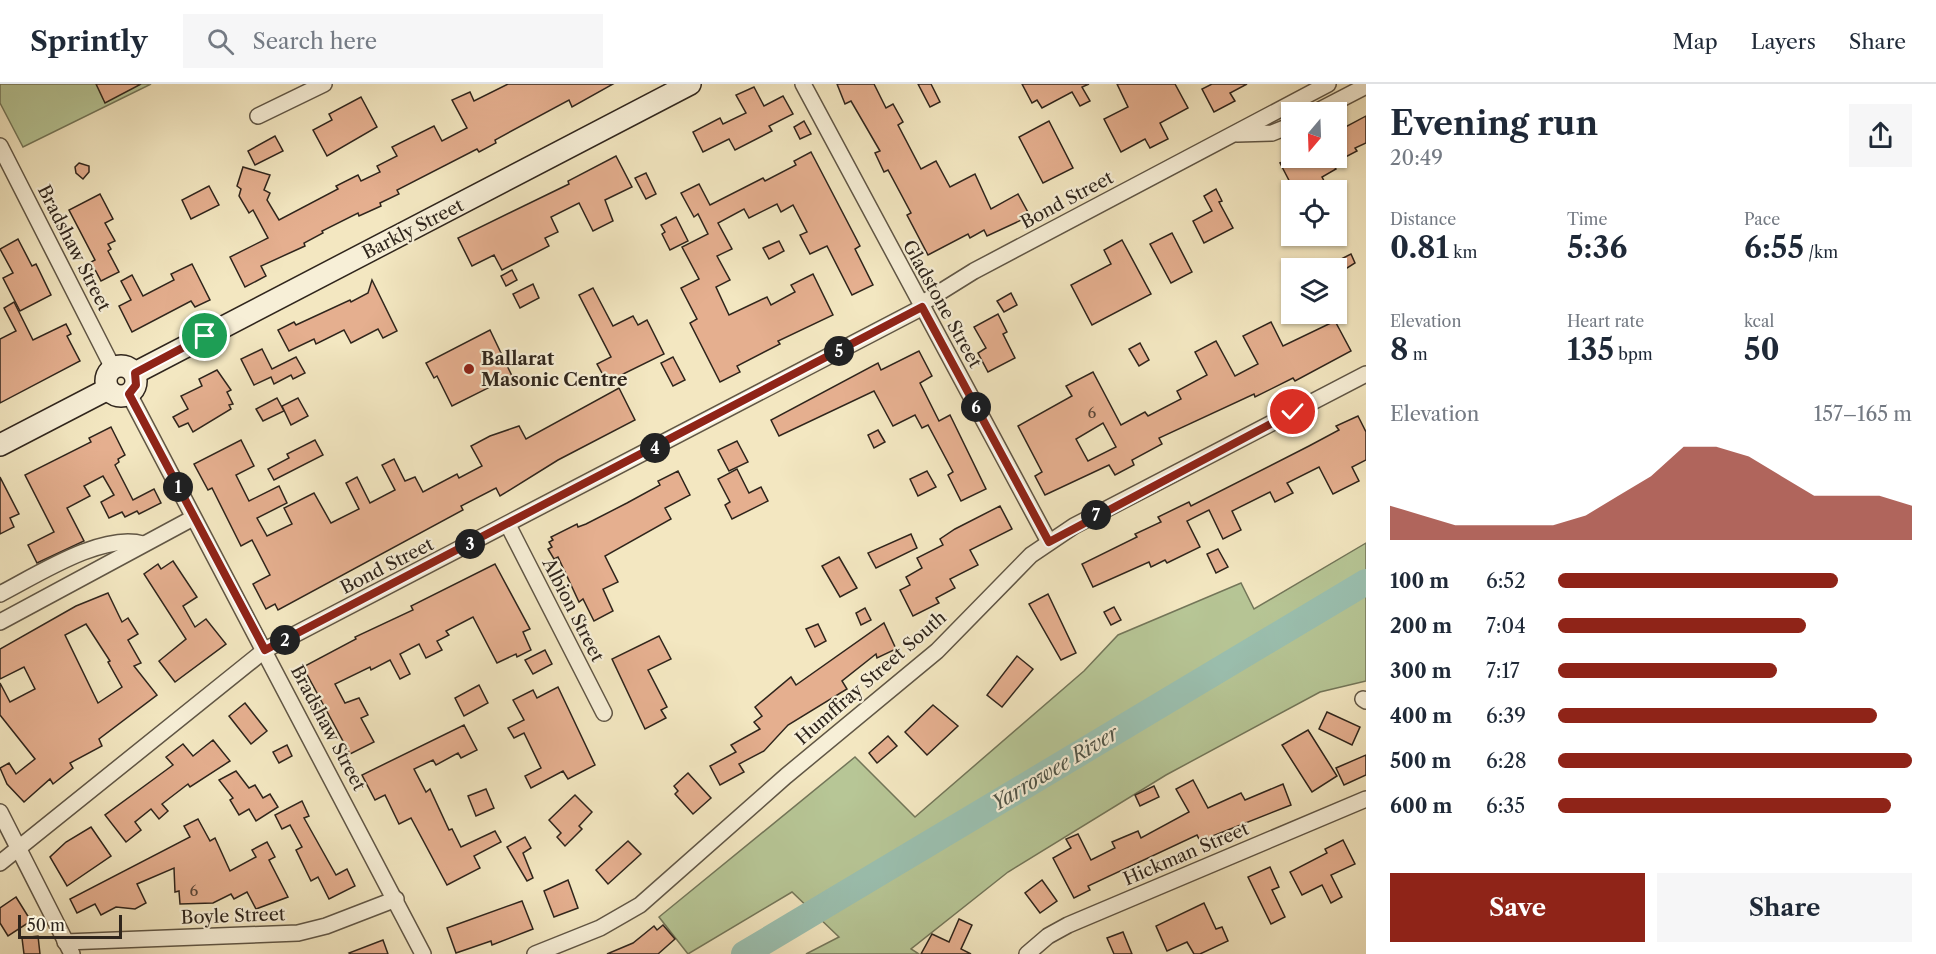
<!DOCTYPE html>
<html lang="en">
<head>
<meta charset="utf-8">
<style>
  :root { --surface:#fff; --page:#f6f6f7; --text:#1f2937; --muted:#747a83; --line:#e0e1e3; --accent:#8f2418 }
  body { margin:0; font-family:"Libre Caslon Text",serif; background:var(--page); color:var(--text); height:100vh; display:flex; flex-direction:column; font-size:22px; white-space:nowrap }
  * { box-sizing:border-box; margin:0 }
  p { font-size:20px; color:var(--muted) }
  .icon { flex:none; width:33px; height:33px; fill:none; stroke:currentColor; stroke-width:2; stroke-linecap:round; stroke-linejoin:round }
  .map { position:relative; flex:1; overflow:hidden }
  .sheet { display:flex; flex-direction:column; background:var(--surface); width:570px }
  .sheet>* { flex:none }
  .needle { width:39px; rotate:199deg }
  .buttons { position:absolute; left:1281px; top:18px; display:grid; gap:12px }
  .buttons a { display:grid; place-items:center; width:66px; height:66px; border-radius:0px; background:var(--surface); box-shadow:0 2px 4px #0004; font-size:30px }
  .scale { position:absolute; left:18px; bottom:15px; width:104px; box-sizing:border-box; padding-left:6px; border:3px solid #2f251c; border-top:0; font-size:16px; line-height:21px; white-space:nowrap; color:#2f251c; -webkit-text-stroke:4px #f7efd7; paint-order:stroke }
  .pin { position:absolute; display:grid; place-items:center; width:51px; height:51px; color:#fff; margin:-26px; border:3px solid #fff; border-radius:50%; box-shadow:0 2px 6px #0007 }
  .km { position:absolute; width:30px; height:30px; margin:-15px; border-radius:50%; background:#222; color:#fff; font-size:16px; line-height:30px; text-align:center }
  .round { display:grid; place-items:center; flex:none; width:63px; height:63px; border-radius:0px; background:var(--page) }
  .overview { display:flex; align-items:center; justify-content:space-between; height:102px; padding:0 24px }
  h1 { font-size:33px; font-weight:700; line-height:45px }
  .metrics { display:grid; grid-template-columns:repeat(3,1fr); gap:9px; height:102px; padding:6px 24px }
  .metrics div { display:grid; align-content:center }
  .metrics b { font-size:30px; font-weight:700 }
  .metrics small { font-size:16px; font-weight:400 }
  .metrics p { font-size:16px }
  .chart { height:168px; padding:12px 24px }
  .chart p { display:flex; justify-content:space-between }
  .chart svg { width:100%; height:108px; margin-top:6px; fill:var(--accent); opacity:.7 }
  .primary-button { display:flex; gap:12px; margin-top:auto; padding:12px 24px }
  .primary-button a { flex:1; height:69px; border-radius:0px; background:var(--accent); color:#fff; font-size:24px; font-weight:700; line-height:69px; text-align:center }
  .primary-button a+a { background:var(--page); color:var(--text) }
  ul { padding:0 24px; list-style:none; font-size:20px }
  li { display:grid; grid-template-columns:96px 72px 1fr; align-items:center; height:45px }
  li i { height:15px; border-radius:8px; background:var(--accent) }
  header { display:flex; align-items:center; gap:36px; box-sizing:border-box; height:84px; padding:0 30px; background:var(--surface); border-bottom:2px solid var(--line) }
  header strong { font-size:28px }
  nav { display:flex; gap:33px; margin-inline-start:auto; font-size:21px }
  .search { width:420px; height:54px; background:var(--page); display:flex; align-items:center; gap:15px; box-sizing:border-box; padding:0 21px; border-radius:0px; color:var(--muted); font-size:22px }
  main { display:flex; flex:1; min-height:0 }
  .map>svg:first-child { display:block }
</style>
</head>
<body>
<header>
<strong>Sprintly</strong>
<div class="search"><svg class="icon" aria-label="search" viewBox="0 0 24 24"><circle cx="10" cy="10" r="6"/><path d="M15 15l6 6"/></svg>Search here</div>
<nav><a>Map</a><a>Layers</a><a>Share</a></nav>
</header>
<main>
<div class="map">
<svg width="1366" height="870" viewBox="0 0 1366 870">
  <rect width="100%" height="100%" fill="#f3e7c1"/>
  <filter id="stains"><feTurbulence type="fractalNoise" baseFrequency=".00333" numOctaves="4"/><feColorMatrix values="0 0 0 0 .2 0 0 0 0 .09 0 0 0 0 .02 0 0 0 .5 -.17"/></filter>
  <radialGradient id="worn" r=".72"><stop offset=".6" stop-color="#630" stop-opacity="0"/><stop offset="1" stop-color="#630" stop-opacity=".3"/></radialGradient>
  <!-- green -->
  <g fill="#b7c696" stroke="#737659" stroke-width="1.5">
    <path d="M0 0H151L23 63 0 19Z"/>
    <path d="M1366 459V597L1320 608 1166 691 1008 788 911 865 919 870H806L839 853 792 808 688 870 659 833 855 673 915 733 1084 587 1118 551 1241 499 1254 525Z"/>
  </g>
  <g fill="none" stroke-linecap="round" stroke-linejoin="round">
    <!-- river -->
    <path stroke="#9bc0b0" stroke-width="26" d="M744 870 1366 498"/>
  </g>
  <!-- building -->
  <g fill="#e5af8f" stroke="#2f251c" stroke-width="1.5" fill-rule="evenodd">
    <path d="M96 0H141L105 19Z"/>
    <path d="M508 0H613L572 23 569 16 495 56 496 59 479 68 477 65 397 106 399 110 380 119 381 122 359 132 358 129 322 147 323 149 304 159 305 162 261 182 266 192 245 203 230 173 268 154 253 126 249 129 239 112 241 105 237 102 243 83 270 91 264 106 270 109 267 116 279 136 338 105 336 102 358 91 361 97 380 88 377 82 397 72 392 63 434 42 442 57 467 44 452 16 470 8 474 17Z"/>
    <path d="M837 0H874L886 24 893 20 903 38 898 41 921 85 936 77 950 103 975 90 991 125 1018 110 1030 132 987 152 984 146 970 154 968 150 928 171 907 131 911 129 888 86 884 88 875 69 880 67 851 17 845 20Z"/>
    <path d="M918 0H931L940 18 930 23Z"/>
    <path d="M1022 0H1089L1082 3 1090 17 1080 22 1072 8 1042 24 1037 16 1032 19Z"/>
    <path d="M1117 0H1175L1188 24 1160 39 1168 55 1150 64 1145 55 1121 68 1104 35 1128 23Z"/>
    <path d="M1212 0H1247L1230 9 1235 17 1214 28 1202 5Z"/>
    <path d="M754 3 764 22 783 12 793 30 769 42 772 47 735 66 729 55 703 68 693 48 720 34 723 40 746 29 736 11Z"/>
    <path d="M361 13 377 43 327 72 313 46 332 36 329 30Z"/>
    <path d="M1366 32V59L1355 64 1357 67 1336 78V48Z"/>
    <path d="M804 37 811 50 800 55 794 43Z"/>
    <path d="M1049 37 1073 84 1043 99 1019 53Z"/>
    <path d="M275 52 283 67 255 81 248 67Z"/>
    <path d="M811 68 860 162 855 165 873 201 852 211 827 162 810 170 800 151 807 148 793 121 781 128 777 120 749 134 744 125 718 139 732 165 717 172 730 196 716 203 729 231 767 213 771 221 795 208 791 201 813 190 833 231 778 257 780 260 737 282 740 288 720 298 690 239 697 235 681 204 699 195 682 163 708 150 698 130 694 133 681 109 699 100 710 121 763 94 765 97 796 81 794 77Z"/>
    <path d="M616 72 632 103 605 116 613 137 593 147 579 119 551 133 558 148 545 154 549 162 502 186 494 171 472 182 458 154 569 100 568 97Z"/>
    <path d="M1292 74H1329L1336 85 1322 93 1329 106H1294L1280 79Z"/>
    <path d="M79 79 89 82V88L83 95 76 89 75 83Z"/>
    <path d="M646 89 656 110 646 115 635 94Z"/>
    <path d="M209 102 219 121 191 135 182 116Z"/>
    <path d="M1216 105 1222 117 1219 118 1233 144 1204 159 1193 137 1212 127 1204 112Z"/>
    <path d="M100 110 113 135 105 139 115 157 108 160 111 165 108 167 119 188 101 197 91 178 95 176 69 126Z"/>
    <path d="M676 133 688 157 670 166 662 150 665 148 661 141Z"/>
    <path d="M1172 149 1192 188 1171 199 1150 160Z"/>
    <path d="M18 155 32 182 36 180 51 211 20 227 3 194 13 189 0 165Z"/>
    <path d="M1122 156 1151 210 1092 241 1071 201 1111 180 1104 166Z"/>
    <path d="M779 157 784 167 769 175 763 164Z"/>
    <path d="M1351 170 1355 179 1344 186 1339 176Z"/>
    <path d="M192 180 210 216 195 223 191 217 132 248 119 222 131 216 121 197 132 191 143 212 174 196 171 190Z"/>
    <path d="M512 186 517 196 506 202 501 192Z"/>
    <path d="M372 196 397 247 383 254 378 245 351 259 344 246 316 260 314 255 289 267 278 246 294 238 296 241 350 216 351 218 368 209Z"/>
    <path d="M533 200 539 214 520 224 513 210Z"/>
    <path d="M593 204 613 242 633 232 638 241 647 236 664 270 607 298 597 280 611 273 579 211Z"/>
    <path d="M1011 209 1017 221 1004 228 997 217Z"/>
    <path d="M14 218 33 256 66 240 71 250 67 252 80 277 0 319V255L16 247 4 224Z"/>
    <path d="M998 230 1007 248 1003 250 1015 274 988 288 978 269 986 264 974 243Z"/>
    <path d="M1335 237 1351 267 1295 297 1293 294 1255 313 1254 310 1159 354 1162 360 1132 376 1134 381 1115 391 1109 381 1045 411 1035 392 1042 388 1018 342 1072 312 1066 302 1093 288 1121 341 1145 328 1148 332 1181 315 1177 307 1207 291 1195 268 1216 257 1235 292 1258 280 1243 252 1271 238 1283 262ZM1103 339 1116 363 1088 377 1076 355Z"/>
    <path d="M490 246 512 292 452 322 437 292 434 294 426 279Z"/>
    <path d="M1140 259 1149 276 1139 282 1129 265Z"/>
    <path d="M262 265 272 285 296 273 305 289 293 295 291 291 274 300 271 293 254 301 241 275Z"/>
    <path d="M919 267 932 292 920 299 939 337 950 331 986 405 961 417 948 391 953 388 928 341 922 344 915 331 893 342 874 307 779 352 771 336 878 279 881 286Z"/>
    <path d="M673 273 685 296 673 302 661 279Z"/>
    <path d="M217 286 231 306 227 308 233 320 229 321 231 325 193 348 188 339 179 343 173 333 188 325 181 312 202 302 199 295Z"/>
    <path d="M619 304 635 336 558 376 500 412 496 404 461 422 463 426 278 526 275 520 266 525 253 500 270 491 252 456 241 462 212 404 208 406 194 380 241 356 254 382 236 391 249 417 279 402 287 419 257 434 267 452 292 440 284 424 314 409 331 439 359 425 346 399 357 393 370 419 395 406 382 381 394 375 405 397 415 393 423 408 457 390 459 394 482 382 471 362 490 352 519 342 526 355Z"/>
    <path d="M277 314 284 327 263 337 256 325Z"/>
    <path d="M298 314 308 332 291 341 282 322Z"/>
    <path d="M1358 332 1366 348V376L1352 383 1359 397 1333 410 1319 383 1287 399 1293 409 1275 418 1270 408 1232 427 1241 446 1223 455 1209 426 1187 437 1200 463 1167 479 1165 476 1151 483 1149 478 1093 503 1082 480 1137 453 1135 450 1161 438 1158 433 1189 418 1191 422 1309 362 1339 346 1336 342Z"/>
    <path d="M111 343 125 371 118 375 119 378 115 381 133 416 154 405 161 419 139 430 137 427 125 433 122 428 109 434 101 418 114 411 103 392 84 402 90 412 67 424 84 457 37 479 28 461 54 448 25 391 91 358 89 354Z"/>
    <path d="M878 346 885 358 874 364 868 351Z"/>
    <path d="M315 356 323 371 274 396 268 385 289 374 287 370Z"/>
    <path d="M737 357 748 378 729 387 718 366Z"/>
    <path d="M737 385 749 409 761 403 768 417 732 435 725 421 730 418 718 395Z"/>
    <path d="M678 387 690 411 665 424 671 435 605 472 618 498 603 505 613 527 594 537 583 515 579 518 558 473 554 475 548 465 552 463 549 458 553 456 551 453 577 440 578 443 586 440 627 419 660 401 658 397Z"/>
    <path d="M927 387 936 403 918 412 910 395Z"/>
    <path d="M0 393 19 430 10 434 14 443 0 450Z"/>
    <path d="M1000 422 1012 445 970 466 978 481 950 495 955 504 936 514 939 519 913 532 900 506 910 501 906 493 922 484 917 474 943 461 940 455 955 445Z"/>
    <path d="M911 450 917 464 876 484 868 469Z"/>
    <path d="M1218 465 1228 483 1216 489 1207 470Z"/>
    <path d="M839 473 857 504 840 513 822 482Z"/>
    <path d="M173 477 197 513 183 522 195 543 206 535 226 560 175 598 159 577 186 555 144 490 158 480 161 485Z"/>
    <path d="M495 480 530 545 523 548 531 566 517 573 516 570 497 579 473 533 446 547 449 551 437 557 442 566 426 574 419 560 400 570 410 590 400 595 390 576 371 586 370 583 335 600 345 619 359 614 368 631 361 634 374 658 350 670 303 583 356 555 355 553 413 526 411 522Z"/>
    <path d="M108 509 122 538 128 534 138 550 128 556 141 579 134 582 157 611 99 655 102 662 70 679 73 684 53 700 50 695 24 718 7 700 0 684 9 679 16 690 35 675 0 631V599L10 618 35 605 24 583 0 595V565L76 522ZM86 540 110 577 108 578 122 603 98 619 65 551Z"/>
    <path d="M1048 510 1076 569 1061 576 1029 520Z"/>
    <path d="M1114 523 1121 536 1111 541 1104 528Z"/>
    <path d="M865 524 871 536 861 541 856 529Z"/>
    <path d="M884 539 896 565 877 574 876 570 842 597 847 605 788 641 764 667 739 680 744 688 720 701 710 682 736 668 731 661 760 645 754 638 762 632 755 623 791 593 796 601Z"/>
    <path d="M818 540 826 557 815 563 806 545Z"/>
    <path d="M659 552 671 575 648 586 667 623 661 626 666 634 645 645 612 575Z"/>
    <path d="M545 566 552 580 533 590 525 576Z"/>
    <path d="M1017 572 1033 585 1002 623 987 611Z"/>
    <path d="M479 601 488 619 464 632 455 614Z"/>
    <path d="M558 603 595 681 568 695 563 687 531 704 525 692 541 684 524 649 514 654 508 644 524 636 513 616 533 606 537 614Z"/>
    <path d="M245 619 267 647 251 660 229 632Z"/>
    <path d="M933 621 958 642 927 671 905 648Z"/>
    <path d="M1327 628 1360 643 1352 661 1319 645Z"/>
    <path d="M464 641 477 666 461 674 458 669 436 681 433 676 414 685 426 708 430 705 449 746 452 745 461 763 495 747 501 758 474 772 480 784 447 801 411 734 399 740 385 711 375 716 362 691Z"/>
    <path d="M1308 646 1337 692 1312 708 1282 661Z"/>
    <path d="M888 652 897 662 877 679 869 669Z"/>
    <path d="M213 656 230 677 190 703 188 700 162 720 168 727 159 735 151 725 135 738 141 746 126 758 105 731 173 681 166 673 183 660 193 672Z"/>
    <path d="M287 661 292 672 279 679 273 668Z"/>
    <path d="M1366 671V691L1344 701 1336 684Z"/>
    <path d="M236 687 249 704 255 701 263 714 270 710 278 723 256 737 249 725 239 731 230 716 233 714 219 696Z"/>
    <path d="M688 689 711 714 693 730 675 710 678 707 674 702Z"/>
    <path d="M1193 696 1208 724 1241 709 1245 716 1283 700 1291 721 1200 757 1197 751 1088 802 1090 806 1074 814 1053 774 1071 764 1066 755 1078 750 1091 776 1115 764 1112 758 1138 747 1141 754 1189 728 1176 705Z"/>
    <path d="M1154 702 1159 713 1140 722 1135 711Z"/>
    <path d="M486 705 494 724 476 732 468 712Z"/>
    <path d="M575 711 592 728 579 742 582 745 565 762 557 753 561 749 549 736Z"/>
    <path d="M302 717 309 732 304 734 336 791 347 785 355 802 329 815 318 793 311 797 296 766 302 763 290 741 282 745 275 731Z"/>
    <path d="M198 735 210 757 215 754 230 787 256 773 252 766 267 758 275 773 269 776 288 813 256 825 247 808 234 815 231 810 213 819 180 820 179 807 175 808 174 784 137 800 146 819 135 825 116 823 101 831 95 820 77 829 70 815 190 753 184 742Z"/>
    <path d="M91 743 111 772 67 802 50 773 66 758Z"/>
    <path d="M525 753 531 764 523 769 533 794 527 797 507 763Z"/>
    <path d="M1343 756 1355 780 1331 791 1342 813 1331 819 1322 801 1302 811 1290 788 1327 769 1325 765Z"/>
    <path d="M628 757 641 770 608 800 596 786Z"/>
    <path d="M1270 783 1279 803 1272 806 1285 833 1271 840 1248 793Z"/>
    <path d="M568 796 578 824 554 833 544 807Z"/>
    <path d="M1042 796 1057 817 1040 829 1025 809Z"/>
    <path d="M16 813 31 837 8 852 0 839V824Z"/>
    <path d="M522 817 533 845 492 861 491 857 456 869 447 844Z"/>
    <path d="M1204 819 1216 845 1222 843 1228 857 1200 870H1194L1187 858 1167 867 1156 842Z"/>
    <path d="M959 835 972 841 961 865 971 870H921L932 850 949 858Z"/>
    <path d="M663 841 675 855 658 870H607L633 859 654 842 657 846Z"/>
    <path d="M1123 848 1132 870H1114L1107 854Z"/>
    <path d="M38 852 40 870H24L22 854Z"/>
    <path d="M383 856 388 870H350L349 869Z"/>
  </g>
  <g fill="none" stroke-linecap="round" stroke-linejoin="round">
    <defs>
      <g id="street">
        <path d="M803 0 1049 458"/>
        <path d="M1316 28 1366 2"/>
        <path d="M258 32 324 0"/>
        <path d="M1237 50 1272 49 1292 41"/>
        <path d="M0 62 113 284"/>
        <path d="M921 220 974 187 1328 0"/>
        <path d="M129 310 423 870"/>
        <path d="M508 441 604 629"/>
        <path d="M0 510C37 491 103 448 143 460"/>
        <path d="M0 538 193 434"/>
        <path d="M1363 615 1366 617"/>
        <path d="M0 728 72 870"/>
        <path d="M0 779 265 566 923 223"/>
        <path d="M65 858 298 849 326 842 396 815"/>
        <path d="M535 870 600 844 640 821 786 692 937 567 1031 471 1074 442 1366 290"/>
        <path d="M1027 870 1048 852 1068 841 1366 715"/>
      </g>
      <g id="secondary">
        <circle cx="121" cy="297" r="15"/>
        <path d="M135 289 690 0"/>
        <path d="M0 361 108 305"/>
      </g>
    </defs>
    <!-- street casing -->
    <use href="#street" stroke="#605645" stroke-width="18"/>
    <!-- secondary casing -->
    <use href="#secondary" stroke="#2f251c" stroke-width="24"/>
    <!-- street -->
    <use href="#street" stroke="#f7efd7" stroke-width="15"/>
    <!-- secondary -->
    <use href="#secondary" stroke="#f7efd7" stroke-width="21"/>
  </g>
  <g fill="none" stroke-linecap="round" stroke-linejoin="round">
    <defs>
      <path id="route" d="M205 252 135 289 136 301 129 310 265 566 922 223 1049 458 1293 328"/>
    </defs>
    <!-- route casing -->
    <use href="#route" stroke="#fff" stroke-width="12"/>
    <!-- route -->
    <use href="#route" stroke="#8f2418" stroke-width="8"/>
  </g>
  <!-- markers -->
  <circle fill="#8f2418" stroke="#f7efd7" stroke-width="2" cx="469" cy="285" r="6"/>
  <g text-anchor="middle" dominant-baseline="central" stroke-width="4.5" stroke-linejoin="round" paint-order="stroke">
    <!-- number labels -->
    <g font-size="15" fill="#5c4839">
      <text x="1092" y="328">6</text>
      <text x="194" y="806">6</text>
    </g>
    <!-- street labels -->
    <g font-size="18" fill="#2f251c" stroke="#f7efd7">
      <text transform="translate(1067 116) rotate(-28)">Bond Street</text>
      <text transform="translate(413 145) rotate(-27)">Barkly Street</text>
      <text transform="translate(74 164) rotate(63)">Bradshaw Street</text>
      <text transform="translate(942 220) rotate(61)">Gladstone Street</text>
      <text transform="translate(387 482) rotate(-27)">Bond Street</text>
      <text transform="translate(573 526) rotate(63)">Albion Street</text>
      <text transform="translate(871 594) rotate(-41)">Humffray Street South</text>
      <text transform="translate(328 644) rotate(62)">Bradshaw Street</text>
      <text transform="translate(1186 770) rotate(-23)">Hickman Street</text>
      <text transform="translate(233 832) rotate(-2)">Boyle Street</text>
    </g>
    <!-- poi labels -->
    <g font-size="18" font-weight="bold" fill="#2f251c" stroke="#f7efd7" text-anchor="start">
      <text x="481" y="275">Ballarat<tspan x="481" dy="21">Masonic Centre</tspan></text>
    </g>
    <!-- water labels -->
    <g font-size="20" font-style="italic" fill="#4f5448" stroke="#f7efd7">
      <text transform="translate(1055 684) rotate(-31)">Yarrowee River</text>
    </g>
  </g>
  <rect width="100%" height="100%" filter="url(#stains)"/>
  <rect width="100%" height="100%" fill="url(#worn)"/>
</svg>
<div class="buttons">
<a><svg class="needle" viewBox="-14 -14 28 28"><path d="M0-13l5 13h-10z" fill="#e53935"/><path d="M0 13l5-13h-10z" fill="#747a83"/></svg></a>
<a><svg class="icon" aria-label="locate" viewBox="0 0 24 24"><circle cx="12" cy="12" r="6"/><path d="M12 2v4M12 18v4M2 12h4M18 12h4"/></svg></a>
<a><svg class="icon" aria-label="layers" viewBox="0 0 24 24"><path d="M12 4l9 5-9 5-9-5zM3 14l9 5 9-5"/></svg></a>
</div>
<div class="scale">50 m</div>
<div class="pin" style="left:205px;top:252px;background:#1e9e55"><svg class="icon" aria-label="arrive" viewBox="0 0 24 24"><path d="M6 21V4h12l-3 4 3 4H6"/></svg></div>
<div class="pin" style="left:1293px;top:328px;background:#d93025"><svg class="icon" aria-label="check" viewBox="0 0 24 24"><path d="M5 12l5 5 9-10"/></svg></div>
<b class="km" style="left:178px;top:403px">1</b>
<b class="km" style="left:285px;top:556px">2</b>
<b class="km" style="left:470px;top:460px">3</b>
<b class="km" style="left:655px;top:364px">4</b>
<b class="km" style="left:839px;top:267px">5</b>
<b class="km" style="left:976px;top:323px">6</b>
<b class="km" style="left:1096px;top:431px">7</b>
</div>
<section class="sheet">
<div class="overview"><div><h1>Evening run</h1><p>20:49</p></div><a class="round"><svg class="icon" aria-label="share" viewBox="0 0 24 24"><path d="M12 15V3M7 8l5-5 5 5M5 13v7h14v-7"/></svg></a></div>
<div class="metrics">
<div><p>Distance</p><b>0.81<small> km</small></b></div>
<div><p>Time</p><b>5:36</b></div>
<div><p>Pace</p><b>6:55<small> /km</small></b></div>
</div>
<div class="metrics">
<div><p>Elevation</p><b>8<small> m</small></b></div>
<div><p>Heart rate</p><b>135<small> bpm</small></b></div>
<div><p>kcal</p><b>50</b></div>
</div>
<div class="chart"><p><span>Elevation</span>157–165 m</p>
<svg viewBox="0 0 160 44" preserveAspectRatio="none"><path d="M0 44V30L10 34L20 38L30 38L40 38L50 38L60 34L70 26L80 18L90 6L100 6L110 10L120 18L130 26L140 26L150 26L160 30V44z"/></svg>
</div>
<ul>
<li><b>100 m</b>6:52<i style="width:79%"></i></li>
<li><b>200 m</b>7:04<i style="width:70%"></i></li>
<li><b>300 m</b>7:17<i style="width:62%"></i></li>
<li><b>400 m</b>6:39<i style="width:90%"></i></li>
<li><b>500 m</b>6:28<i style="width:100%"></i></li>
<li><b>600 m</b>6:35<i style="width:94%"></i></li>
</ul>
<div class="primary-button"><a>Save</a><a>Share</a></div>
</section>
</main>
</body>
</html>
